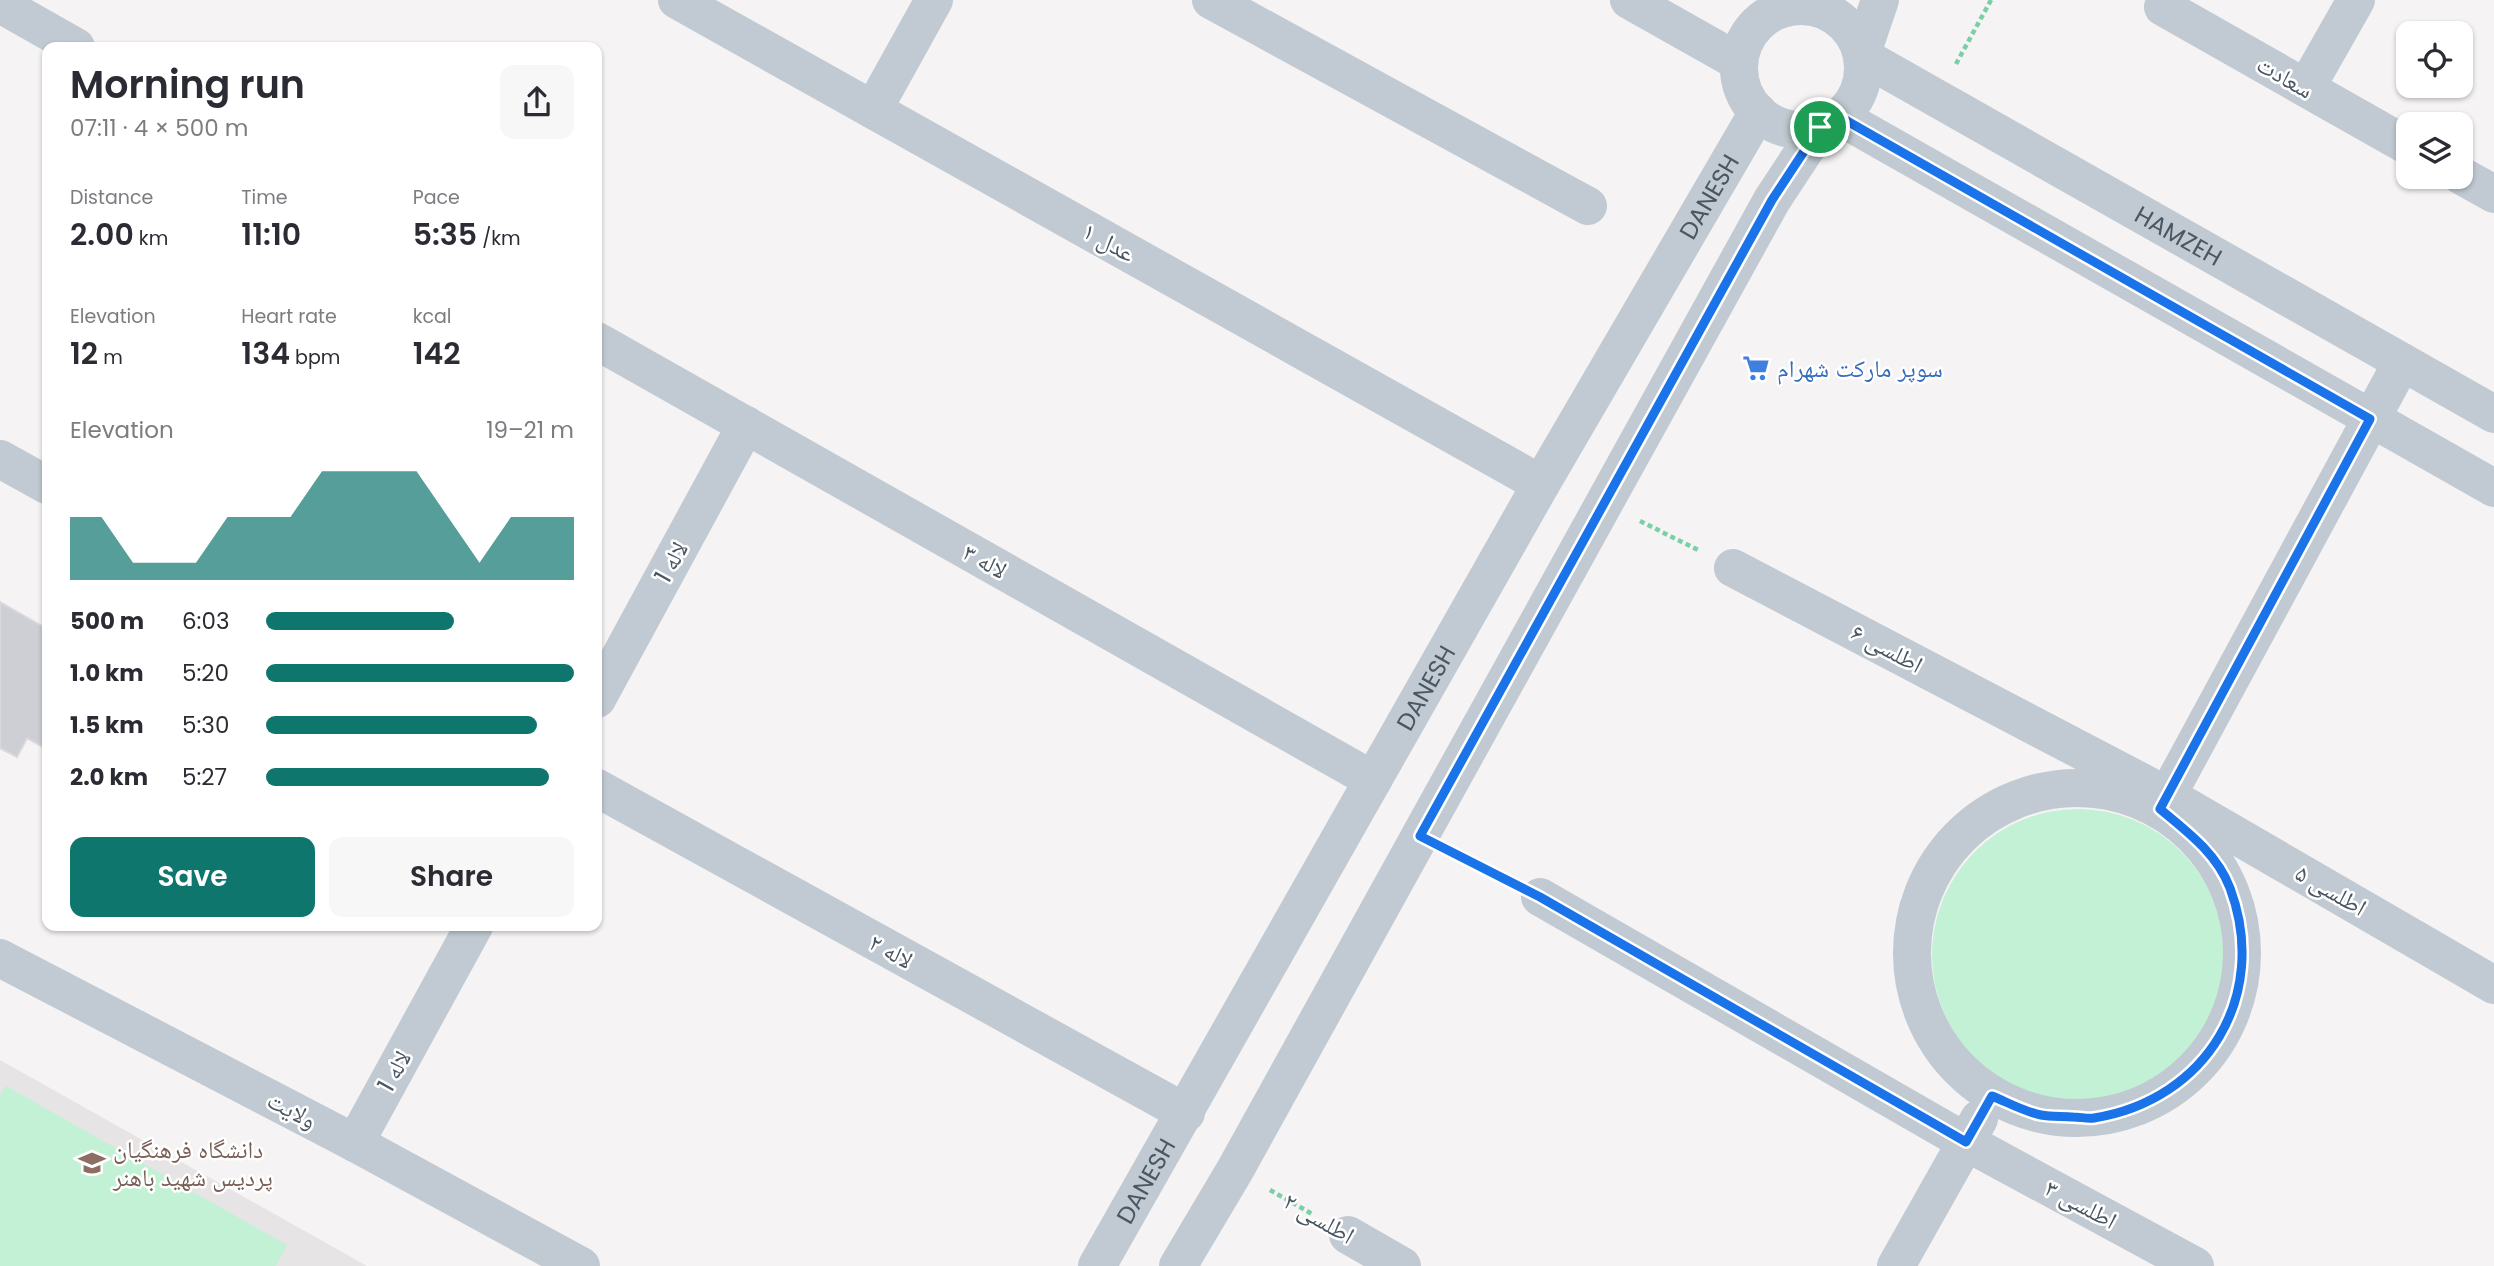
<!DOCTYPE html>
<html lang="en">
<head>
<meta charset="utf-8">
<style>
  :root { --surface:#fff; --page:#f7f7f7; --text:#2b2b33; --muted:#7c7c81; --accent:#0f766e }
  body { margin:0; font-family:Poppins,"Noto Naskh Arabic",sans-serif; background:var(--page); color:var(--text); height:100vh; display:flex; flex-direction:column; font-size:26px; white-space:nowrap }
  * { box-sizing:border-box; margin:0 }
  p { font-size:23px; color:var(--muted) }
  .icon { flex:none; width:38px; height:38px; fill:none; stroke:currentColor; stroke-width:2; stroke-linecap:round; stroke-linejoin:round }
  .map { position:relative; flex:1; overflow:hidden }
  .details { position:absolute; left:42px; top:42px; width:560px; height:889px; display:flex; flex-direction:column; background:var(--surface); border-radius:14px; box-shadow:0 2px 5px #0004 }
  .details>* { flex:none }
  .fabs { position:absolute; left:2396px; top:21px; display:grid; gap:14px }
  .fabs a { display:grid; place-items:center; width:77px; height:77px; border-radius:14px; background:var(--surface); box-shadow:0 2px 5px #0004; font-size:35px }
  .pin { position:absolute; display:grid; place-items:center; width:60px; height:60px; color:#fff; margin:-30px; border:4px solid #fff; border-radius:50%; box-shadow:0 2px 7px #0007 }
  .round { display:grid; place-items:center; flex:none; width:74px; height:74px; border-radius:14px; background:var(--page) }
  .headline { display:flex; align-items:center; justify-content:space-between; height:119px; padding:0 28px }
  h1 { font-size:38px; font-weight:600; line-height:52px }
  .figures { display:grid; grid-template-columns:repeat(3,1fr); gap:10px; height:119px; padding:7px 28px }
  .figures div { display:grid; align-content:center }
  .figures b { font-size:30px; font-weight:600 }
  .figures small { font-size:19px; font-weight:400 }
  .figures p { font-size:19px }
  .chart { height:196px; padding:14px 28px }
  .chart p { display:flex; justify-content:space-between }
  .chart svg { width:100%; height:126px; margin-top:7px; fill:var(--accent); opacity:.7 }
  .action { display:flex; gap:14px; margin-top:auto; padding:14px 28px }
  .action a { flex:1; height:80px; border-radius:14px; background:var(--accent); color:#fff; font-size:28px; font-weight:600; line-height:80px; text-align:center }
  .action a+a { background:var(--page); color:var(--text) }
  ul { padding:0 28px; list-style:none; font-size:23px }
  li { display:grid; grid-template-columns:112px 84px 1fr; align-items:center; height:52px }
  li i { height:18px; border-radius:9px; background:var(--accent) }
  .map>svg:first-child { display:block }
</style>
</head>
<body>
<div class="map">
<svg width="2494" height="1266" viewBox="0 0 2494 1266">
  <rect width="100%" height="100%" fill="#f5f3f3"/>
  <!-- education -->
  <path fill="#e6e4e5" d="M0 1060 367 1266H0Z"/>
  <!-- green -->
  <g fill="#c3f1d5">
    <circle cx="2078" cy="955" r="146"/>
    <path d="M6 1086 287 1245 276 1266H0V1096Z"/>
  </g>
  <!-- building -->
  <path fill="#cdcfd5" stroke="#d7d9de" stroke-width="2" d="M0 602 47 629V749L27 738 17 757 0 748Z"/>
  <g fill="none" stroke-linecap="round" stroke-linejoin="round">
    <!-- path -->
    <g stroke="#7ad0a6" stroke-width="4.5" stroke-dasharray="5 3.5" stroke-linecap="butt">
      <path d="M1956 64 1991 0"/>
      <path d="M1640 521 1698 550"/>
      <path d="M1457 855 1505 879"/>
      <path d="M1270 1190 1314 1215"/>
    </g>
    <!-- minor -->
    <g stroke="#c1cad2" stroke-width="38">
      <path d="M677 0 1541 484"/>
      <path d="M1211 0 1588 206"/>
      <path d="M2167 0 2163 7 2408 146"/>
      <path d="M0 4 76 47"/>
      <path d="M2306 88 2356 0"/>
      <path d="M873 110 934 0"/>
      <path d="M2460 175 2494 194"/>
      <path d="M597 341 1373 780"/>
      <path d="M0 459 47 485"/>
      <path d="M1733 568 2168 796 2494 985"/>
      <path d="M597 699 746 425"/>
      <path d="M597 788 1186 1113"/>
      <circle cx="2077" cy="953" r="165"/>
      <path d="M2160 809 2402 362"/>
      <path d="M1540 897 1966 1142 2195 1266"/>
      <path d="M355 1143 474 926"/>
      <path d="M1348 1235 1402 1266"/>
      <path d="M1896 1266 1979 1119"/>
    </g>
    <!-- tertiary -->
    <g stroke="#c1cad2" stroke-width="38">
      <path d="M1629 0 1739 62"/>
      <circle cx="1801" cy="68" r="62"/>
      <path d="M1862 53 1880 0"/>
      <path id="s1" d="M1862 56 2494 414"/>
      <path d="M1840 117 2494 488"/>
      <path d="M0 958 355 1143 581 1266"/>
      <path id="s2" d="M1097 1266 1541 484 1758 112"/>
      <path d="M1178 1266 1235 1170 1772 200 1820 127"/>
    </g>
  </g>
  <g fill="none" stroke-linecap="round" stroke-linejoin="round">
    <defs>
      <path id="route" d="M1840 117 2370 419 2160 809C2188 832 2217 854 2230 888 2270 995 2207 1100 2094 1118 2088 1119 2080 1117 2073 1117 2063 1116 2051 1117 2041 1115 2025 1112 2007 1102 1992 1096L1966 1142 1540 897 1420 836 1772 200 1820 127Z"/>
    </defs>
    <!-- route casing -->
    <use href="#route" stroke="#fff" stroke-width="14"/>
    <!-- route -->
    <use href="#route" stroke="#1a73e8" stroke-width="9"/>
  </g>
  <!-- icons -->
  <defs>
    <symbol id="supermarket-bare" viewBox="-9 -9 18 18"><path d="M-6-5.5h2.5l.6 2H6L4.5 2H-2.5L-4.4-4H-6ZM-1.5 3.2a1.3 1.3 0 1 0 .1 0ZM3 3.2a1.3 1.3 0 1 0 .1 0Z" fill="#3f7fe0" stroke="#fff" stroke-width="2.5" paint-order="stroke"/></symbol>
    <symbol id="university-bare" viewBox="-9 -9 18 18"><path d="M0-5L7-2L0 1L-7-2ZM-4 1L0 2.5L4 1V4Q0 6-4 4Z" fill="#8d6e63" stroke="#fff" stroke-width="2.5" paint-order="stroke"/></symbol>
  </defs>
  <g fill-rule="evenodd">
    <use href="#supermarket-bare" x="1737" y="349" width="38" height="38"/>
    <use href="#university-bare" x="73" y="1144" width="38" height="38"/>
  </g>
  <g text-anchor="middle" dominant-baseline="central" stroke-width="5" stroke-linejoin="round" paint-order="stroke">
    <!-- street labels -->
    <g font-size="24" fill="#4a5661" stroke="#fff">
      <text transform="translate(2285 77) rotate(30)">سعادت</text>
      <text stroke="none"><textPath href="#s2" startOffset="1232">DANESH</textPath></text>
      <text stroke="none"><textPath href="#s1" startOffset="364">HAMZEH</textPath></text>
      <text transform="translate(1109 242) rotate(29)">عدل ۱</text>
      <text transform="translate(985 561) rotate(29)">لاله ۳</text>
      <text transform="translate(671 562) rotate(-61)">لاله 1</text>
      <text transform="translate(1887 648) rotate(28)">اطلسی ۶</text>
      <text stroke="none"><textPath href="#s2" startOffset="665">DANESH</textPath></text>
      <text transform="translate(2331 890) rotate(30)">اطلسی ۵</text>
      <text transform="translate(891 951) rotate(29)">لاله ۲</text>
      <text transform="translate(394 1071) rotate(-61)">لاله 1</text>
      <text transform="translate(292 1110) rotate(28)">ولایت</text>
      <text stroke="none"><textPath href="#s2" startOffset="98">DANESH</textPath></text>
      <text transform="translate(2081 1204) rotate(28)">اطلسی ۳</text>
      <text transform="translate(1319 1218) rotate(30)">اطلسی ۲</text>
    </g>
    <!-- shop labels -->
    <g font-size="24" fill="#366cbe" stroke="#fff" text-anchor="start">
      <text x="1777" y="368">سوپر مارکت شهرام</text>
    </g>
    <!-- education labels -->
    <g font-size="24" fill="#785e54" stroke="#fff" text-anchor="start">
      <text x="113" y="1149">دانشگاه فرهنگیان<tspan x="113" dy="28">پردیس شهید باهنر</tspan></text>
    </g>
  </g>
</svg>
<div class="fabs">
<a><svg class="icon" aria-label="locate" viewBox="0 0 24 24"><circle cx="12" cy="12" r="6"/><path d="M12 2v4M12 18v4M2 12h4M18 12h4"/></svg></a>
<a><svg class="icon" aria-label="layers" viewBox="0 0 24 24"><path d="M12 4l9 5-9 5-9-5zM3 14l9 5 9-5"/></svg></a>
</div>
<div class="pin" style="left:1820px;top:127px;background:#1e9e55"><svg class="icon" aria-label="arrive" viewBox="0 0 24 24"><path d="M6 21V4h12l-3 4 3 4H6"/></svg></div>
<section class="details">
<div class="headline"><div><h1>Morning run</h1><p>07:11 · 4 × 500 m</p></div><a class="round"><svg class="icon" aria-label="share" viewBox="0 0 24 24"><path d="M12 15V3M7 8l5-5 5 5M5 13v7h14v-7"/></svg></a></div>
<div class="figures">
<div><p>Distance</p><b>2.00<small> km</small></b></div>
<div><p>Time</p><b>11:10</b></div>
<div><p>Pace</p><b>5:35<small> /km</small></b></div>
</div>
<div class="figures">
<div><p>Elevation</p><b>12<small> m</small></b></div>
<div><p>Heart rate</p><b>134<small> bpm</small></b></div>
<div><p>kcal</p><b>142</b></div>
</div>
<div class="chart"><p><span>Elevation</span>19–21 m</p>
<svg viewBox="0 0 160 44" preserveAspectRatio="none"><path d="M0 44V22L10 22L20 38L30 38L40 38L50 22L60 22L70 22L80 6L90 6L100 6L110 6L120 22L130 38L140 22L150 22L160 22V44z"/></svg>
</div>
<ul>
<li><b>500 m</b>6:03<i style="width:61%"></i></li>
<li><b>1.0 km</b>5:20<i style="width:100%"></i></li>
<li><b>1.5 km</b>5:30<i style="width:88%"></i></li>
<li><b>2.0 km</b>5:27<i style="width:92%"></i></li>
</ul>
<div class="action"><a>Save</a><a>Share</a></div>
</section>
</div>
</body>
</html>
